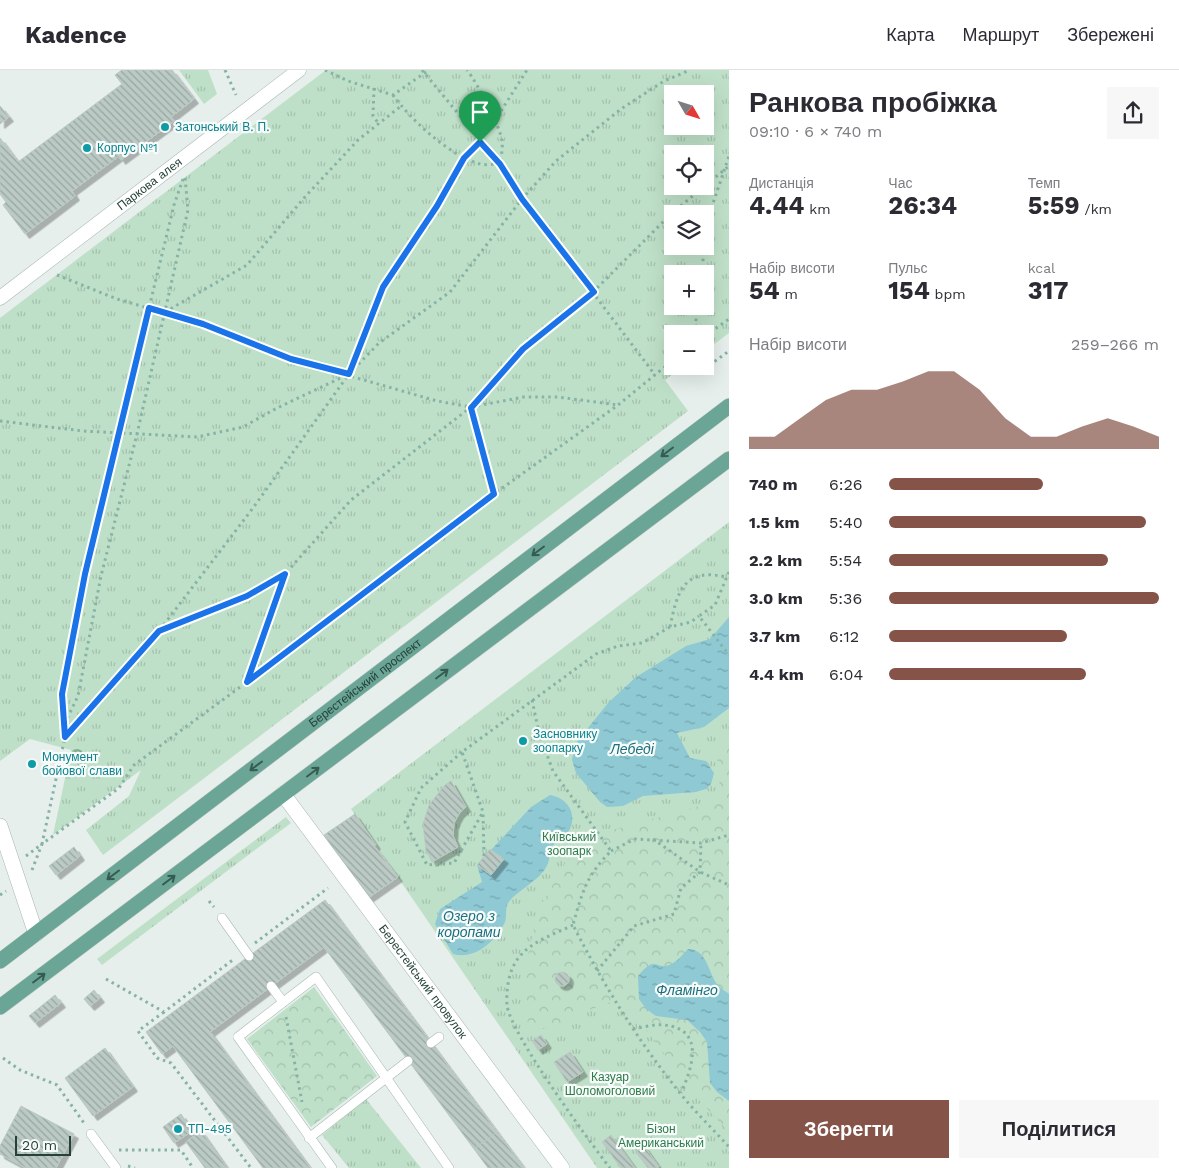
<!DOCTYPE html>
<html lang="uk">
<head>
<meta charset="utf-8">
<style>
  :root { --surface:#fff; --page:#f7f7f7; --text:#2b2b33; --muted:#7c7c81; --line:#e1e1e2; --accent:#855347 }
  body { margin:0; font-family:"Work Sans",sans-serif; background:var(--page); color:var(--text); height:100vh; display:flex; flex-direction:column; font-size:19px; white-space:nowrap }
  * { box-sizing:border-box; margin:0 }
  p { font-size:16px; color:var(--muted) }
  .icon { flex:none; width:28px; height:28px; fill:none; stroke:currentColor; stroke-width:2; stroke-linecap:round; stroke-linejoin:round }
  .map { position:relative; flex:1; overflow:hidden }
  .panel { display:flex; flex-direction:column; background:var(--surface); width:450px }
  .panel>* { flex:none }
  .needle { width:32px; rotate:129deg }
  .tools { position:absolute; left:664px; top:15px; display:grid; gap:10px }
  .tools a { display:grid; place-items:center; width:50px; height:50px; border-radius:0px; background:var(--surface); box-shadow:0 5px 20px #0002; font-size:25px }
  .scale { position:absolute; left:15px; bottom:12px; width:56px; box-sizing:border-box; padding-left:5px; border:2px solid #24423a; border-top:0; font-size:14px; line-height:18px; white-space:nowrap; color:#24423a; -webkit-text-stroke:4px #f7fbf9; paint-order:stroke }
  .pin { position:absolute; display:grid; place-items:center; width:42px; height:42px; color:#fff; margin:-51px -21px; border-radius:50% 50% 50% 0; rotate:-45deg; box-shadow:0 0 5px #0007 }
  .pin .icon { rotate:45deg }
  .round { display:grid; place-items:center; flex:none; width:52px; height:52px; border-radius:0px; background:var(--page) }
  .head { display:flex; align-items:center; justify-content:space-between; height:85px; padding:0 20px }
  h1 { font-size:28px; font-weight:700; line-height:38px }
  .metrics { display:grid; grid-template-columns:repeat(3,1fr); gap:8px; height:85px; padding:5px 20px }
  .metrics div { display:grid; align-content:center }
  .metrics b { font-size:25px; font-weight:700 }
  .metrics small { font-size:14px; font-weight:400 }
  .metrics p { font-size:14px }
  .chart { height:140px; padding:10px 20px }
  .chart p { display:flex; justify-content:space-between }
  .chart svg { width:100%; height:90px; margin-top:5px; fill:var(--accent); opacity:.7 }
  .button { display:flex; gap:10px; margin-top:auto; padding:10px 20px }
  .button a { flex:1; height:58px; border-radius:0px; background:var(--accent); color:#fff; font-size:20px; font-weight:700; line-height:58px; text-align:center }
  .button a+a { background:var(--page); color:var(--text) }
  ul { padding:0 20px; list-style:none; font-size:16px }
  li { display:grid; grid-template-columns:80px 60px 1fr; align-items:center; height:38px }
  li i { height:12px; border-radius:6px; background:var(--accent) }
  header { display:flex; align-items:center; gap:30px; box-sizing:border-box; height:70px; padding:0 25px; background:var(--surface); border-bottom:1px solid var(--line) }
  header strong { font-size:24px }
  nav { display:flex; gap:28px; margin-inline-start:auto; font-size:18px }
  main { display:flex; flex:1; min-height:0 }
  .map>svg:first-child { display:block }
</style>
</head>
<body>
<header>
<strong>Kadence</strong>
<nav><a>Карта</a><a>Маршрут</a><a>Збережені</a></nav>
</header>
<main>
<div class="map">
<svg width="729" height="1098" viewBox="0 0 729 1098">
  <defs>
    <pattern id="grass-tufts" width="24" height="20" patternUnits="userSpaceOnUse" patternTransform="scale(1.25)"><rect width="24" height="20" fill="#bfe0c8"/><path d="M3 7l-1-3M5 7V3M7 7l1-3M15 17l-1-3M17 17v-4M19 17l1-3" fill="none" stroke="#a4c1ad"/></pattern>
    <pattern id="forest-crowns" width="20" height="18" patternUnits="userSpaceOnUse" patternTransform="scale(1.25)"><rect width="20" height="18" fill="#bfe0c8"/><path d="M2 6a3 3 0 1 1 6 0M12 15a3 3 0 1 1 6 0" fill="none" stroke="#a4c1ad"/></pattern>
    <pattern id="water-ripples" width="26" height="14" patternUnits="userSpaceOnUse" patternTransform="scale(1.25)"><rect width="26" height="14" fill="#8ec9d4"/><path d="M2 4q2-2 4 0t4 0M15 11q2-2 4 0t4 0" fill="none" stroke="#74a5ad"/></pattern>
    <pattern id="building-back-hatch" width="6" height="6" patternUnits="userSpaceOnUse" patternTransform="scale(1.25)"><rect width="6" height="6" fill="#bbcac4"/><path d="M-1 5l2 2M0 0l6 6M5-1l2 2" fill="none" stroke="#98a6a0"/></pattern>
    <filter id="shadow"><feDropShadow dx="4.5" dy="4.5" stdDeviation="0" flood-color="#0004"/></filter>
  </defs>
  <rect width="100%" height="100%" fill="#e6efeb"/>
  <!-- grass -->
  <g fill="url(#grass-tufts)" fill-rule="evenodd">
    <path d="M179 0H208L217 24 204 34Z"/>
    <path d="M326 0H729V263L705 281V264H672V296H684L665 310 688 341 103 785 86 760 129 726 141 700 53 765 71 680 30 669 0 691V248ZM672 24H705V56H672ZM672 84H705V116H672ZM672 144H705V176H672ZM672 204H705V236H672Z"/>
    <path d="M729 452V1098H597L351 739Z"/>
    <path d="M286 747 291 753 102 895 97 889Z"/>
    <path d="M366 1029 421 1098H349L322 1065Z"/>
  </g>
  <!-- forest -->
  <g fill="url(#forest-crowns)">
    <path d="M729 664V1062L699 1030 622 928 564 949 553 960 528 955 523 907 538 840 579 769 721 730 717 685Z"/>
    <path d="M314 917 377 1006 311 1057 247 969Z"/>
  </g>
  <!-- water -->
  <g fill="url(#water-ripples)">
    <path d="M729 547V638L704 657 677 663 690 688 706 691 714 703 711 714 706 719 696 722 643 726 623 736 607 737 600 732 576 703 572 690 575 675 578 670 609 632 636 607 686 576 710 569Z"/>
    <path d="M550 725C568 728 578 744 569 761 565 768 554 772 549 780 554 806 519 817 508 833 505 839 507 846 505 852 495 872 475 890 453 884L435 854 440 839 482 812 477 795 531 737Z"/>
    <path d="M688 879C707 879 708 902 717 914 720 918 725 921 729 924V1031L717 1022 710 1013 707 972 700 962 687 950 656 946 646 939 639 929 638 906C656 884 655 900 669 895 676 893 683 884 688 879Z"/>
  </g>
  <!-- building -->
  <g fill="url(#building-back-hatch)" stroke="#b8c9c2" filter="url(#shadow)">
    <path d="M122 0H172L194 29 171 47 174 51 121 90 119 86 72 121 75 126 25 164 3 135 6 132 0 124V68L18 92 122 14 115 5Z"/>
    <path d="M0 36 9 47 0 54Z"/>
    <path d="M451 711 466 737 459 744 454 753 453 766 458 777 432 792 426 780 423 754 429 735 445 715Z"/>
    <path d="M355 744 376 775 374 776 398 807 368 828 324 765Z"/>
    <path d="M74 777 80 786 56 805 49 796Z"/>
    <path d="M490 779 504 789 491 805 477 795Z"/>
    <path d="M325 830 497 1062 474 1079 324 877 210 962 310 1098H263L173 976 162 984 146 962Z"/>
    <circle cx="562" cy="909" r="7"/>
    <path d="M94 920 100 928 90 936 84 929Z"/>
    <path d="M55 925 61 933 35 953 29 946Z"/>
    <path d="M541 965 547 974 538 980 532 971Z"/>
    <path d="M105 978 133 1017 93 1046 65 1008Z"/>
    <path d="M570 982 583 1002 567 1012 554 992Z"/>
    <path d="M21 1036 74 1064 56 1098H26L0 1084V1076Z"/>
    <path d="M181 1044 192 1061 174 1073 163 1057Z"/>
    <path d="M201 1061 227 1098H205L186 1072Z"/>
    <path d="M497 1062 524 1098H488L474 1079Z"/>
    <path d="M611 1065 635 1098H621L602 1072Z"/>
    <path d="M644 1076 659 1097 657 1098H648L636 1082Z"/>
  </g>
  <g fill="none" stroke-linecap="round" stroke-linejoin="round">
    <defs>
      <g id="service">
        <path d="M222 848 249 886"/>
        <path d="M271 916 283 932"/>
        <path d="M431 973 439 967"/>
        <path d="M91 1064 116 1098"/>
        <path d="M309 1068 408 991"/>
        <path d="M332 1098 238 967 316 907 449 1098"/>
      </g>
      <g id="pedestrian">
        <path id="s1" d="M0 228 299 0"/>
      </g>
      <g id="minor">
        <path id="s2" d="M283 724 562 1098"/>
        <path d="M0 756 36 864"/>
      </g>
      <g id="primary">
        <path id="s3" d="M0 891 729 336"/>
        <path d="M0 937 729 389"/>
      </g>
    </defs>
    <!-- service casing -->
    <use href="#service" stroke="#a8b8b2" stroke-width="10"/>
    <!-- pedestrian casing -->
    <use href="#pedestrian" stroke="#a8b8b2" stroke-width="15"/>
    <!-- minor casing -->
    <use href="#minor" stroke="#a8b8b2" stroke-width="16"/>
    <!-- primary casing -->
    <use href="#primary" stroke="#c2cac8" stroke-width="16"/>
    <!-- path -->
    <g stroke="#86b3a5" stroke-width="3" stroke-dasharray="2.5 4" stroke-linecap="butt">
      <path d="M225 0 236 25"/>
      <path d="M325 0 348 11 393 25 429 0"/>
      <path d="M422 0 500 94 522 129 655 305"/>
      <path d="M374 18 373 46 379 54"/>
      <path d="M393 25C411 50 448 84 477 93 484 96 493 94 500 94 501 87 503 78 502 71 500 55 477 13 467 0"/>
      <path d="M705 170 706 154 729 86"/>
      <path d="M702 204 704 176"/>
      <path d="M57 205 117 229 203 254 291 289 437 331 471 337 524 327H558L618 335"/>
      <path d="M165 242 247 195 304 128 358 70 401 36"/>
      <path d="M694 264 698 236"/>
      <path d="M705 266 729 249"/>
      <path d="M705 294 707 297 729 281"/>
      <path d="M471 337 494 424"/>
      <path d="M0 351 83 361 197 367 243 357 277 338 349 304 379 273 450 222 522 129 556 91 621 39 664 11 690 0"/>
      <path d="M729 502 715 535 699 546 729 585"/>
      <path d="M670 557C677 523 683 497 726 507"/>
      <path d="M160 561 247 526 284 505"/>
      <path d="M247 612 285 504 351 430 471 337 523 279 594 221 671 144 729 96"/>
      <path d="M532 630 539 663 553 701 611 781C587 805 582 822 573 855 603 914 638 971 680 1023 695 1042 713 1059 729 1077"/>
      <path d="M63 656 62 624 85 504 149 238 174 135 183 109"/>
      <path d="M65 667 159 561 253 438 349 304 383 217 437 136 464 88 494 52 527 0"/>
      <path d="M462 682 421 718 405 752 427 795 454 793 483 742"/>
      <path d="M653 769 700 802 729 815"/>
      <path d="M611 781 635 769 701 773 729 765"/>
      <path d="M26 786 42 774 65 667 63 657 78 626 101 506 137 364 188 140 185 107"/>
      <path d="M484 786 483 742 462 682 596 584 618 576 642 573 670 557 691 552 699 546"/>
      <path d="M32 800 42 774 119 718 134 695 247 612 494 424 618 335 672 291"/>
      <path d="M0 825 6 821"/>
      <path d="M209 831 214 837"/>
      <path d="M573 855C551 866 524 873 513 897 508 907 506 924 507 935 510 963 589 1071 610 1098"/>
      <path d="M255 873 328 818"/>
      <path d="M597 901 634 856 674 844 681 818 700 802 701 773"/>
      <path d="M106 909 164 942 234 889"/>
      <path d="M164 942 138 961 157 988 171 993 251 1098"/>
      <path d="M286 947 302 1032"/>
      <path d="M633 959C643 957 655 954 664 955 706 959 692 998 681 1023"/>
      <path d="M3 988 20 1000 57 1015 84 1053"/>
      <path d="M119 1080H181L193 1098"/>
      <path d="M128 1096 135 1098"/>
    </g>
    <!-- service -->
    <use href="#service" stroke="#fff" stroke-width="9"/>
    <!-- pedestrian -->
    <use href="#pedestrian" stroke="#fff" stroke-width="14"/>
    <!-- minor -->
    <use href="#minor" stroke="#fff" stroke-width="15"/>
    <!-- primary -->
    <use href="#primary" stroke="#6aa596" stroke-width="15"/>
  </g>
  <!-- trees -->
  <circle fill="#80af93" cx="77" cy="686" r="7"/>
  <!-- one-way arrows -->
  <defs><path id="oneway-shaft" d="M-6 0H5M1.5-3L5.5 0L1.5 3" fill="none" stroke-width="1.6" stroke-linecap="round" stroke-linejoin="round" transform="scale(1.25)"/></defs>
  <g stroke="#365b51">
    <use href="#oneway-shaft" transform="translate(667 382) rotate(143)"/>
    <use href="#oneway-shaft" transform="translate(538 481) rotate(143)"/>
    <use href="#oneway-shaft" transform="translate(442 604) rotate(-37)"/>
    <use href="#oneway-shaft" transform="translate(256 696) rotate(143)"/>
    <use href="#oneway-shaft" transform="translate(313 702) rotate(-37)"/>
    <use href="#oneway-shaft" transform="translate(113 805) rotate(143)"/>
    <use href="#oneway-shaft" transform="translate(169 810) rotate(-37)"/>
    <use href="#oneway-shaft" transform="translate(39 908) rotate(-37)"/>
  </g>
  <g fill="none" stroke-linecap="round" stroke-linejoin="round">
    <defs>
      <path id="route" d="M480 72 500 94 522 129 594 222 523 279 471 338 494 424 247 612 285 504 247 526 159 561 65 667 62 624 85 504 149 238 203 254 291 289 349 304 383 217 437 136 464 88Z"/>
    </defs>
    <!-- route casing -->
    <use href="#route" stroke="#fff" stroke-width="10"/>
    <!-- route -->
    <use href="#route" stroke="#1a73e8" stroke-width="6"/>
  </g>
  <!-- markers -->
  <g fill="#0f9aa8" stroke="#f7fbf9" stroke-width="2">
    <circle cx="165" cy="57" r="5"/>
    <circle cx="87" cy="78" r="5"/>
    <circle cx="523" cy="671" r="5"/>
    <circle cx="32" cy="694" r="5"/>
    <circle cx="178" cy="1059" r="5"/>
  </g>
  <g text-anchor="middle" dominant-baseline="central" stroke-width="4.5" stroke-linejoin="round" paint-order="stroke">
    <!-- culture labels -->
    <g font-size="12" fill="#0d838f" stroke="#f7fbf9" text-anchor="start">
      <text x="175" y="57">Затонський В. П.</text>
      <text x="97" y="78">Корпус №1</text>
      <text x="533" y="664">Засновнику<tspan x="533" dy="14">зоопарку</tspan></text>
      <text x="42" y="687">Монумент<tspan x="42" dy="14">бойової слави</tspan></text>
      <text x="188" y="1059">ТП-495</text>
    </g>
    <!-- street labels -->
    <g font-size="12" fill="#24423a" stroke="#f7fbf9">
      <text stroke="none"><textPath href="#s1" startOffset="188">Паркова алея</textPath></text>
      <text stroke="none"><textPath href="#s3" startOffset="459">Берестейський проспект</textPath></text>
      <text stroke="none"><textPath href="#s2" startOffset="234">Берестейський провулок</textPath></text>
    </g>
    <!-- park labels -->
    <g font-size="12" fill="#2d7a4b" stroke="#f7fbf9">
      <text x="569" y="767">Київський<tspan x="569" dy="14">зоопарк</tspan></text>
      <text x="610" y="1007">Казуар<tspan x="610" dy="14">Шоломоголовий</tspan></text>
      <text x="661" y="1059">Бізон<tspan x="661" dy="14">Американський</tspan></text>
    </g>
    <!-- water labels -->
    <g font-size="14" font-style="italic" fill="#1c6f80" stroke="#f7fbf9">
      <text x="632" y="679">Лебеді</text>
      <text x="469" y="846">Озеро з<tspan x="469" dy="16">коропами</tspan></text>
      <text x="687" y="920">Фламінго</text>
    </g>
  </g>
</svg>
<div class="tools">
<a><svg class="needle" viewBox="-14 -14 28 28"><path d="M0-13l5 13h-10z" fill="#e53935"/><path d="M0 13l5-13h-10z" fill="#7c7c81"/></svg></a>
<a><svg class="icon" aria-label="locate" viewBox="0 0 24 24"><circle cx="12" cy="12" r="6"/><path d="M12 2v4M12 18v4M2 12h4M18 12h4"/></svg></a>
<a><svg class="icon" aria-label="layers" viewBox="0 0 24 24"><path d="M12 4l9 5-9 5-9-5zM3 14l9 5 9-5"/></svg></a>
<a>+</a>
<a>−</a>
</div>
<div class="scale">20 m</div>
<div class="pin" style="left:480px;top:72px;background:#1e9e55"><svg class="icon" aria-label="arrive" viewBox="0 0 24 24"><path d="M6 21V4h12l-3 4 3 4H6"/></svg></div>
</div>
<section class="panel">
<div class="head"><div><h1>Ранкова пробіжка</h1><p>09:10 · 6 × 740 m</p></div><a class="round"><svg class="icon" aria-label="share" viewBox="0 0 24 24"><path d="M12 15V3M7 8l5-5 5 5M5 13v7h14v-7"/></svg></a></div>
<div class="metrics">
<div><p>Дистанція</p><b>4.44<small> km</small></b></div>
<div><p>Час</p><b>26:34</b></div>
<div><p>Темп</p><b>5:59<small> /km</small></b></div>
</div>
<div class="metrics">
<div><p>Набір висоти</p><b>54<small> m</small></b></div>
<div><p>Пульс</p><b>154<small> bpm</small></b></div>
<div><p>kcal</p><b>317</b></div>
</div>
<div class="chart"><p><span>Набір висоти</span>259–266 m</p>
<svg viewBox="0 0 160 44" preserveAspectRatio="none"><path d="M0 44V38L10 38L20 29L30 20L40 15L50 15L60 11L70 6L80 6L90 15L100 29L110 38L120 38L130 33L140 29L150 33L160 38V44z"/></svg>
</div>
<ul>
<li><b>740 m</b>6:26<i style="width:57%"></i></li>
<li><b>1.5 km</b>5:40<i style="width:95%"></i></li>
<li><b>2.2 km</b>5:54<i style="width:81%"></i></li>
<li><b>3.0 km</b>5:36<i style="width:100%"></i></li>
<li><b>3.7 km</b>6:12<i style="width:66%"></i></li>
<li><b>4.4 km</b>6:04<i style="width:73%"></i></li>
</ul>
<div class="button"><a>Зберегти</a><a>Поділитися</a></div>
</section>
</main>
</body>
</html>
